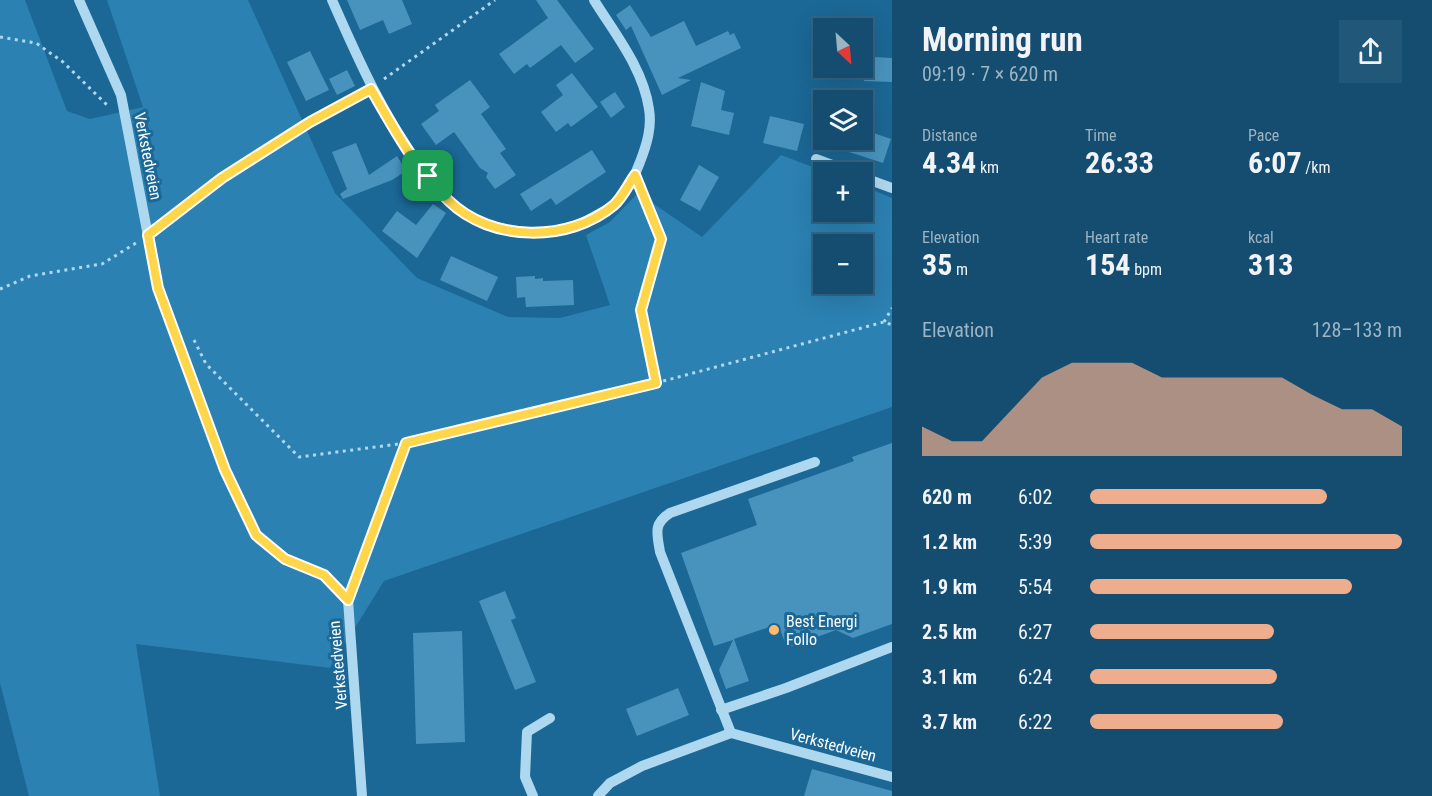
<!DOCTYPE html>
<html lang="en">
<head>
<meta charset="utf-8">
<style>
  :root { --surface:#144d70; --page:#215778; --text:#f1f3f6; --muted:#9db4c3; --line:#336483; --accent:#eead8d }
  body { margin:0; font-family:"Roboto Condensed",sans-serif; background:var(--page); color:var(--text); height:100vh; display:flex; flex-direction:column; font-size:22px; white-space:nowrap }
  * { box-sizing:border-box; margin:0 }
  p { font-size:20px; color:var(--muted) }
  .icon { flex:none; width:33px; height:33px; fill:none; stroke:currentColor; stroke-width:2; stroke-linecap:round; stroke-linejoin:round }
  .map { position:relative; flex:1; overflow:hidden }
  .panel { display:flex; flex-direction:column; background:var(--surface); width:540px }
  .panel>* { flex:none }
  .needle { width:39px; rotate:154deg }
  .controls { position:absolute; left:813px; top:18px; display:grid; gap:12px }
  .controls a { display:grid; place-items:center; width:60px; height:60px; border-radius:0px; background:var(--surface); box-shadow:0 6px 24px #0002,0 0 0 2px var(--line); font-size:30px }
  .pin { position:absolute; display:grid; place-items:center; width:51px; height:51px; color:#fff; margin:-26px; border-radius:12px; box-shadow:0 3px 9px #0006 }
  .round { display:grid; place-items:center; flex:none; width:63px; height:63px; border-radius:0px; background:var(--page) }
  .summary { display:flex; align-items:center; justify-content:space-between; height:102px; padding:0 30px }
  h1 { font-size:33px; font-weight:700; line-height:45px }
  .figures { display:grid; grid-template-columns:repeat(3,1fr); gap:9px; height:102px; padding:6px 30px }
  .figures div { display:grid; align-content:center }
  .figures b { font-size:30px; font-weight:700 }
  .figures small { font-size:16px; font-weight:400 }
  .figures p { font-size:16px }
  .chart { height:168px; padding:12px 30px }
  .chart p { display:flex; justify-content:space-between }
  .chart svg { width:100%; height:108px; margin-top:6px; fill:var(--accent); opacity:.7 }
  ul { padding:0 30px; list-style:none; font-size:20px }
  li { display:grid; grid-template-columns:96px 72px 1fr; align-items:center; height:45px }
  li i { height:15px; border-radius:8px; background:var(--accent) }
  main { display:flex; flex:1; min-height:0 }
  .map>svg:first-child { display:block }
</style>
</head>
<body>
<main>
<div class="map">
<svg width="892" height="796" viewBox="0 0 892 796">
  <rect width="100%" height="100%" fill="#1b6795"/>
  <!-- green -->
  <path fill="#2b81b1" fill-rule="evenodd" d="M0 0H25L67 111 90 119 143 107 107 0H248L335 193 417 278 508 317 560 318 610 305 586 235 610 222 638 193 702 237 781 155 826 172H824V212H862L863 186 892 198V407L384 581 330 668 136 644 160 796H29L0 683ZM824 244H862V284H824Z"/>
  <!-- building -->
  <g fill="#4893be">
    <path d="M347 0H402L412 24 389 34 383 20 360 30Z"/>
    <path d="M536 0H557L594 49 575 63 561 45 530 68 527 64 514 74 499 54 548 18Z"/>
    <path d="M630 5 651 37 684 21 696 46 728 31 730 35 734 33 741 48 678 78 691 80 662 95 631 26 626 30 616 15Z"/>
    <path d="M310 51 329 90 306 101 287 62Z"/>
    <path d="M874 57 892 58V82L864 81 865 62H874Z"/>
    <path d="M347 70 355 86 337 95 329 79Z"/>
    <path d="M572 73 598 107 571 127 568 123 556 132 541 112 563 95 556 85Z"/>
    <path d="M470 80 490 107 481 114 506 149 500 153 516 175 495 189 486 177 488 173 480 168 454 132 436 145 421 124 439 111 435 105Z"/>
    <path d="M701 82 725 91 721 110 734 113 729 135 691 126Z"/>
    <path d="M615 92 625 107 611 118 600 102Z"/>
    <path d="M770 116 804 124 797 151 763 143Z"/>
    <path d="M862 129 891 139 883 163 818 142V140H862Z"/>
    <path d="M356 143 369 175 397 156 406 171 392 180 343 199 340 194 347 189 332 152Z"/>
    <path d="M592 150 606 172 556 205 551 198 531 211 520 194Z"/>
    <path d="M699 165 719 177 700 211 680 200Z"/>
    <path d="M433 204 446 213 417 258 382 231 397 211 416 225Z"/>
    <path d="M451 256 498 277 487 301 440 280Z"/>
    <path d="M535 276V279L543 278V281L573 280 574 305 526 307 525 297 517 298 516 277Z"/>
    <path d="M892 443V624L853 638 836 630 787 648 778 624 734 639 749 681 726 689 719 670 733 640 714 646 681 553 757 525 748 499 854 461 852 457Z"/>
    <path d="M505 591 516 618 511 620 536 682 515 690 479 601Z"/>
    <path d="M462 631 465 742 416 744 413 633Z"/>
    <path d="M678 688 689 715 637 736 626 709Z"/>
    <path d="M812 769 892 791V796H804Z"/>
  </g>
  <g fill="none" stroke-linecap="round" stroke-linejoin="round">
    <!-- path -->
    <g stroke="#aed8ef" stroke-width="3" stroke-dasharray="3 4.5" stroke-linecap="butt">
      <path d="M0 37 36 43 63 62 108 106"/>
      <path d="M384 79 495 0"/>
      <path d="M161 225C225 176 291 133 361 94"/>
      <path d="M0 289 30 276 102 264 136 243"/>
      <path d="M884 322 892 308"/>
      <path d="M194 340 206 364 299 457 406 443 354 584"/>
      <path d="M656 383 884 322 892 325"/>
      <path d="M406 443 656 383 641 310 661 239 642 191"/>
    </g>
    <!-- minor -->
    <g stroke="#aed8ef" stroke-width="10">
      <path d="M79 0 121 95 158 288 225 470 256 535 285 559 324 575 348 600 362 796"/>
      <path d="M332 0C358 59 383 116 422 168 430 179 440 194 451 203 491 236 550 243 595 216 601 212 610 209 615 204 626 193 635 176 640 162 647 144 652 127 649 109 643 68 615 34 594 0"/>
      <path d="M816 159 851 172"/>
      <path d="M862 177 892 188"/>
      <path d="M721 710 786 688 892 647"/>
      <path d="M731 733 660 552C657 533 653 524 670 513L815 462"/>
      <path d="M533 796 525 777 527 732 550 718"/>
      <path d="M598 796 610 783 642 766 731 733 892 777"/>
    </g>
  </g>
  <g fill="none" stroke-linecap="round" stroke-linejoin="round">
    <defs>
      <path id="route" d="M371 89C393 127 416 170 449 201 491 242 569 243 614 205 622 198 628 185 635 175L661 239 641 310 656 383 406 443 348 600 324 575 285 559 256 535 225 470 158 288 148 235 222 178 310 122Z"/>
    </defs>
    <!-- route casing -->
    <use href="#route" stroke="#fff" stroke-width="12"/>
    <!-- route -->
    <use href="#route" stroke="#ffd54a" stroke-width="8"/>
  </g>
  <!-- markers -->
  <circle fill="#ffb96c" stroke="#1b6795" stroke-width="2" cx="774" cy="630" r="6"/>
  <g text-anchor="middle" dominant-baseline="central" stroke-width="6" stroke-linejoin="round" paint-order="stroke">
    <!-- street labels -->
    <g font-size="16" fill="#fff" stroke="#1b6795">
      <text transform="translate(148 156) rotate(79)">Verkstedveien</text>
      <text transform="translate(338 665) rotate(-95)">Verkstedveien</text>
      <text transform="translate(833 745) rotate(15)">Verkstedveien</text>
    </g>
    <!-- poi labels -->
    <g font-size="16" fill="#fff" stroke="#1b6795" text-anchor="start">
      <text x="786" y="621">Best Energi<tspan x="786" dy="18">Follo</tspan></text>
    </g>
  </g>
</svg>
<div class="controls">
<a><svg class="needle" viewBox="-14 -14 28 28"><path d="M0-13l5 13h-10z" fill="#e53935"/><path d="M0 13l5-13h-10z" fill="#9db4c3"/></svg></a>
<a><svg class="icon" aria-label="layers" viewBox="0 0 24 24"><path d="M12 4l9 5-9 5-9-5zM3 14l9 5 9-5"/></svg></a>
<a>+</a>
<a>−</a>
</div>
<div class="pin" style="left:428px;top:176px;background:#1e9e55"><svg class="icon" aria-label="arrive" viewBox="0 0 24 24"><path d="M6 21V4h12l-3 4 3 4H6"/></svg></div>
</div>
<section class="panel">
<div class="summary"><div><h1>Morning run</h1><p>09:19 · 7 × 620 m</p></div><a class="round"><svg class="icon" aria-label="share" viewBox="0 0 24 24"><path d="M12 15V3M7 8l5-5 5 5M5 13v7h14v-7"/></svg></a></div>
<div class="figures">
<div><p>Distance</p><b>4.34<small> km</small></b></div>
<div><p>Time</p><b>26:33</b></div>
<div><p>Pace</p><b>6:07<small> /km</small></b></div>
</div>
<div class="figures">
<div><p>Elevation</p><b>35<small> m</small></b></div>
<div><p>Heart rate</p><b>154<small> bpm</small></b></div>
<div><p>kcal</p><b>313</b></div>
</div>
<div class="chart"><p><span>Elevation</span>128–133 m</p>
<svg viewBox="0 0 160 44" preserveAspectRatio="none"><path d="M0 44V32L10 38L20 38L30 25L40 12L50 6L60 6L70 6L80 12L90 12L100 12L110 12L120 12L130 19L140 25L150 25L160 32V44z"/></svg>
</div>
<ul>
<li><b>620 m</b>6:02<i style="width:76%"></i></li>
<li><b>1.2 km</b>5:39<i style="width:100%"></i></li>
<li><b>1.9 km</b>5:54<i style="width:84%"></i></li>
<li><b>2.5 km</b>6:27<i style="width:59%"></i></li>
<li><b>3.1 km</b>6:24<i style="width:60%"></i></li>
<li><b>3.7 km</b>6:22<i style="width:62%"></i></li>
</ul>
</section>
</main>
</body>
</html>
